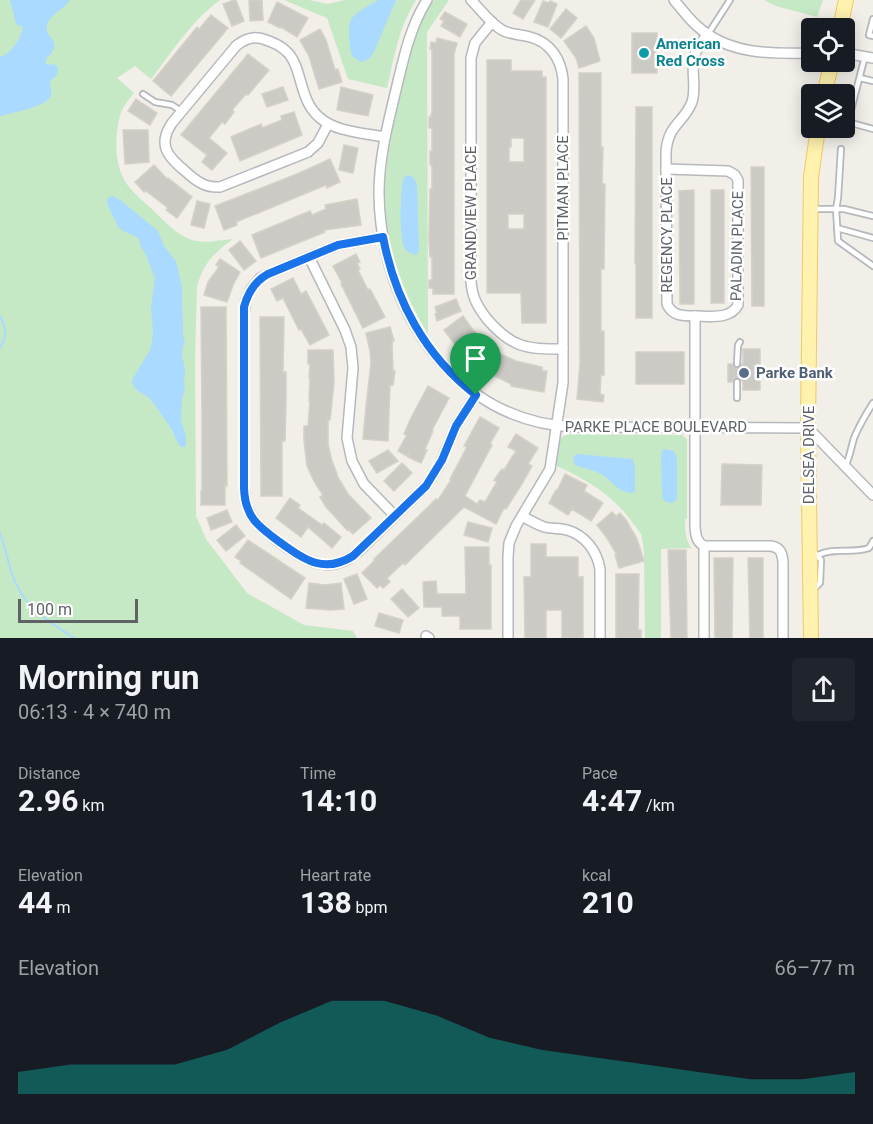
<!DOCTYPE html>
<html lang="en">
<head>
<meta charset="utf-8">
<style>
  :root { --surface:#171b24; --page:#20242c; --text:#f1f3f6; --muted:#9ea1a6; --accent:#0f766e }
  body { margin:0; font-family:Roboto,sans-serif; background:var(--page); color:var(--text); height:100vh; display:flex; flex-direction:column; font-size:22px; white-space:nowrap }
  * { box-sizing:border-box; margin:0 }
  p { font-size:20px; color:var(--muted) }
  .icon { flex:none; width:33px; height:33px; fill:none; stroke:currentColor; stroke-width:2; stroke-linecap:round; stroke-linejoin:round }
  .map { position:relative; height:638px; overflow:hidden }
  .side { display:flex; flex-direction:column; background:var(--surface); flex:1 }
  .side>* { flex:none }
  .buttons { position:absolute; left:801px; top:18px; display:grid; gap:12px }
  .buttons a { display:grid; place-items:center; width:54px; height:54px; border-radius:6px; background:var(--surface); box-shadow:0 3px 15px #0003; font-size:30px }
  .scale { position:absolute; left:18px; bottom:15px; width:120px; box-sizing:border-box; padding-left:6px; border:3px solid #5f6368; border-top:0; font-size:16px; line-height:21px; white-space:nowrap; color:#5f6368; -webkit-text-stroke:4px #fff; paint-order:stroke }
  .pin { position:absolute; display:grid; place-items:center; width:51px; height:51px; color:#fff; margin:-62px -26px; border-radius:50% 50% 50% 0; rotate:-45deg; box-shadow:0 0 6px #0007 }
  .pin .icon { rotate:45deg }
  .round { display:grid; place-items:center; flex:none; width:63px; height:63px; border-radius:6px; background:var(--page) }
  .head { display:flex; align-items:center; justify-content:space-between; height:102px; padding:0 18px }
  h1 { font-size:33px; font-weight:700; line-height:45px }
  .stats { display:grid; grid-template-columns:repeat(3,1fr); gap:9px; height:102px; padding:6px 18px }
  .stats div { display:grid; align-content:center }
  .stats b { font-size:30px; font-weight:700 }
  .stats small { font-size:16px; font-weight:400 }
  .stats p { font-size:16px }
  .chart { height:168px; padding:12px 18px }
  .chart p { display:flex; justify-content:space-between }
  .chart svg { width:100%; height:108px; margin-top:6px; fill:var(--accent); opacity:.7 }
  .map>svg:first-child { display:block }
</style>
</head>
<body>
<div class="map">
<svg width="873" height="638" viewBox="0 0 873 638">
  <rect width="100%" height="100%" fill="#f1efe8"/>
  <!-- green -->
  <g fill="#c5e8c5">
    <path d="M0 0H220C192 20 172 52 151 79L135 66 117 78 134 93C128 100 122 108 120 116 114 139 114 168 129 187 136 196 147 204 155 212 166 223 177 235 192 240 204 244 221 240 233 239 214 253 203 263 197 287L195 358 196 516 206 539 247 593 304 625 353 631 357 638H0Z"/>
    <path d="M284 0H309L328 4 345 0H416C399 26 394 58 387 88L348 79 327 18Z"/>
    <path d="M434 0H449L427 32 428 334C399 287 381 232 386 176 388 147 395 119 402 90 409 58 415 27 434 0Z"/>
    <path d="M764 0H823L817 17 776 6Z"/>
    <path d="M568 434 682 435 687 439V519H685C685 530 685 538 691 548L661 549V638H645L644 557C644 550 643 541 641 534 638 529 633 524 630 519 608 491 586 480 555 465 557 453 555 438 568 434Z"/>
  </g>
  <!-- water -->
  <g fill="#aadaff">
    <path d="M10 0H70C64 10 44 17 47 30 48 37 56 40 54 48 52 56 45 55 46 64L56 65 58 68 57 75 50 81C50 86 52 92 51 96 46 107 11 113 0 116V57C12 53 19 41 23 29L22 26 17 25 16 23Z"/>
    <path d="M378 0H396L374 52 369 59 361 62 352 56C350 48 346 23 353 17 359 10 370 5 378 0Z"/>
    <path d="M409 175 414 178 417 185 419 251 416 255C411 254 407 252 404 247 399 238 400 187 404 177Z"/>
    <path d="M112 196 120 200 158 231 164 246 176 261 182 287 183 335 185 342 183 346 182 355 185 369 184 381 185 387 182 401 181 421 186 436V445L185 447H181C176 441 175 436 172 430 167 422 156 406 150 399 143 392 133 392 132 380L150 350 152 342 153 333 151 307 155 278 146 255 141 247 139 240 135 236 123 231 119 228 107 204 108 198Z"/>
    <path d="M665 449 674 451 677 458V499L672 503 666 502 662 498 661 455 662 451Z"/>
    <path d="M576 454 633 459 635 468V491L633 493C615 492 614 480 599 473 591 469 583 468 575 465L573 458Z"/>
  </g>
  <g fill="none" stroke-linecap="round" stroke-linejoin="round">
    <!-- stream -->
    <g stroke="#aadaff" stroke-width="2">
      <path d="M0 316C6 327 8 336 0 347"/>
      <path d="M0 533C5 547 8 561 12 574 24 608 45 619 74 638"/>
    </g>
  </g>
  <!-- building -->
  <g fill="#cccac5" stroke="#d6d1c6" stroke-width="1.5" fill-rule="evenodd">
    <path d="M234 0H236L244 21 232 26 223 4Z"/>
    <path d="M249 0H262L263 20 250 21Z"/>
    <path d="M521 0H535L523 19 513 13Z"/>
    <path d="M543 1 549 3 550 1 557 4 548 27 534 22Z"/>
    <path d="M277 2 308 18 297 37 281 27 280 28 268 22Z"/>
    <path d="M566 9 577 18 561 38 550 29Z"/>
    <path d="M445 12 467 24 460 37 441 26 444 21 440 19Z"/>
    <path d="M211 15 228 28 171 96 153 81 197 27 199 29Z"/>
    <path d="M586 26 594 38 600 61 579 68 576 58 564 41Z"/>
    <path d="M320 29 326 40 335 70 338 69 342 82 319 89 309 56 300 40Z"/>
    <rect x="632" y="33" width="25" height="40"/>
    <path d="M437 38 457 43 454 54V294H433V288H429V280H432V257H430L429 239 430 189H432V165H430V151H432V128H429V117H431V114H432V50L430 49 431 42 436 43Z"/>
    <path d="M248 54 269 70 248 95 246 94 232 110 234 112 225 124 222 122 209 138 227 153 212 170 202 162 207 155 181 135Z"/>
    <path d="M487 60H511V71H542V77H546V323H522L521 293H487ZM511 138H524V162H509V147H511ZM508 214H524V229H508Z"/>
    <path d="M579 73H601V147H603L602 184H605L604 269H601V331H604V375H601L600 394 604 395 603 402 577 399 580 363Z"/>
    <path d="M283 87 288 100 267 107 262 94Z"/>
    <path d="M341 87 373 95 368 116 337 110Z"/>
    <path d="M136 99 157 113 150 125 128 111Z"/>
    <path d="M636 107H652V318H636V263H635Z"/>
    <path d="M294 112 302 135 240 161 231 137 261 124 262 128 282 120 281 116Z"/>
    <path d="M123 130H148L149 162 125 164Z"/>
    <path d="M344 145 358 148 353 173 339 170Z"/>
    <path d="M330 159 340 182 327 188 326 185 236 222 237 225 224 230 215 206 297 174Z"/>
    <path d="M154 165 167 179 168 178 192 197 177 218 166 210 168 208 146 191 144 192 135 182Z"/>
    <path d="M751 167H764V306H752Z"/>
    <path d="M694 190V304H680L679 191Z"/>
    <rect x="711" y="190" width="13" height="113"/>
    <path d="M357 199 361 225 324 230 325 232 261 258 252 235 310 211 312 215 326 209 325 205Z"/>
    <path d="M197 201 210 204 204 228 191 225Z"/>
    <path d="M240 241 256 261 244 270 229 250Z"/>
    <path d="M356 254 360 262 357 263 360 269 358 270 368 290 370 289 385 317 363 328 341 284 342 283 333 266Z"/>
    <path d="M220 259 240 272 233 285 227 302 204 295 208 282 219 267 216 265Z"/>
    <path d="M293 278 301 294 306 291 329 335 310 345 301 329 299 330 283 298 277 301 271 289Z"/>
    <path d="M456 299 461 311 437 321 435 314 437 313 435 307Z"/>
    <path d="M201 307H226L227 486H225V505H201V491H202V417Z"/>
    <path d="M463 316 473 330 484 341 498 353 516 361 542 367V371H547L544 392 511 386V384L480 369 465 358 444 330Z"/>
    <path d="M260 317H284L283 372H286V404L285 441H282V496H261Z"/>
    <path d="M390 327 394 341H392L393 371H395L393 385H390L388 441 363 439 366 406 371 363 370 351 366 333Z"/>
    <path d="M743 349H760V390H743V382L738 378H734L732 382H728V364H733V367L736 368 740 367 742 364H743Z"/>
    <path d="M308 350H333L334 384 330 420H328V444L332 461 337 474H336L348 494 371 518 353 534 348 529 347 530 326 507 320 497 323 495 315 483 307 466 304 441V426H308L310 401H309L310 378H309L310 364H308Z"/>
    <rect x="636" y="352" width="48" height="32"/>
    <path d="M428 386 449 398 432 430 433 431 425 449 427 450 421 463 408 457 409 454 407 456 398 451 407 435 404 434 411 418Z"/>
    <path d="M480 417 499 428 490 444 492 445 465 496 477 504 480 500 485 502 497 482 494 480 502 469 504 470 516 451 508 447 516 434 538 448 528 464 532 466 523 482 506 509 504 508 496 524 464 507 405 565 403 563 387 578 390 582 383 588 380 585 377 588 362 573 375 560 374 559 427 508 436 499 438 500 451 480 450 479 467 447 464 446Z"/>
    <path d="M388 450 398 461 377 473 369 461Z"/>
    <path d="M402 463 412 473 394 491 384 481Z"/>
    <path d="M722 464 762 465 761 505H721Z"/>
    <path d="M565 474 587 485 584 491 603 503 591 521 572 509 568 515 549 503 556 490 557 491Z"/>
    <path d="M290 498 300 505 298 508 322 525 324 523 341 537 332 548 308 527 301 537 276 518Z"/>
    <path d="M227 510 232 522 211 530 207 518Z"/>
    <path d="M612 512 616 516 620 513 626 520 637 539 644 561 619 568 615 555H617L607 538 597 525Z"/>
    <path d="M468 522 492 528 488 542 464 535Z"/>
    <path d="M236 525 245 536 226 551 217 540Z"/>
    <path d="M248 540 305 578 291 599 240 563 241 561 235 557Z"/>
    <path d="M531 544H546V557H578V577H583V638H562V610H546V638H525L524 577H531Z"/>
    <path d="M465 547H489V565H491V629H460V616H442V607H424L423 582 436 581 437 594H466Z"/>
    <path d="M668 550H686L687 638H671Z"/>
    <path d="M714 558H733L732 638H715Z"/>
    <path d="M748 558H763V638H750Z"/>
    <path d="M357 574 367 599 354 604 344 579Z"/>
    <path d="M616 574H639L638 630H641V638H616Z"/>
    <path d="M309 583 325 585 341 583 344 609 330 610 306 608Z"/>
    <path d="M402 589 419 608 408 617 391 599Z"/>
    <path d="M379 613 403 620 399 633 375 626Z"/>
  </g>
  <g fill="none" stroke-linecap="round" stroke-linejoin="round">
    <defs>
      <g id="lane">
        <path d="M873 19 869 35 873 36"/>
        <path d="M708 34 730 0"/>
        <path d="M860 78 873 81"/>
        <path d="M143 94 155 102 172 105 181 111"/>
        <path d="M844 121 873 129"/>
        <path d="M848 122 865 56"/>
        <path d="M841 149 838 198 836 209 838 241 873 266"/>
        <path d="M814 209H844L873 216"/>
        <path d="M837 228 873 238"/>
        <path d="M737 364 738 345 740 342"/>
        <path d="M737 382V398"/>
        <path d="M845 467C850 457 851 448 854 438 859 426 866 414 873 403"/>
        <path d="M818 555C834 547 853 554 869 548L873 541"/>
        <path d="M813 588 816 587 820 583 821 560 816 554"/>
      </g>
      <g id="street">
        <path d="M427 0C409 29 403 61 395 94 387 127 379 160 379 193 380 306 453 423 575 427L808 428 873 495"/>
        <path d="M471 0C481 10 490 23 502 30 511 35 520 34 530 37 550 42 561 59 563 79V383L550 469 516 526 509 543 508 557V638"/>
        <path d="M674 0C681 8 688 18 696 25 728 55 771 54 812 53"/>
        <path d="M492 22 475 43 471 58V281C472 297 477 306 487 319 512 348 526 349 563 349"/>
        <path d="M844 53 873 58"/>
        <path d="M328 124 318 143 308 152 220 187C205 188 196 181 185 171 168 157 157 145 172 123L236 46C244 39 255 35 266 40 272 42 281 46 286 51 303 66 298 99 319 117 335 132 364 133 385 137"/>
        <path d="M666 169 728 171 735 175 738 180V305C730 320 710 316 695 316"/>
        <path d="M383 237 338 245 268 274 260 278 251 289 246 300 244 311V488C245 518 260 528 282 544 308 562 330 576 358 552L426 486 440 464 456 426 476 395"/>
        <path d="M309 257 345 330 351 347 353 368 347 438 352 461 364 484 395 516"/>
        <path d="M522 516C529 520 536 524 544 527 552 529 560 528 567 530 585 535 597 551 600 569V638"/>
        <path d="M704 546H771C781 548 782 553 783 562V638"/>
        <path d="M426 636 429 638"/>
        <path d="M704 638V546C696 541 696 536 695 527V316C683 316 672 316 667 304L666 152C668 124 684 123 692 102 697 87 690 69 695 54 698 47 703 40 708 34"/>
      </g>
      <g id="primary">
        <path d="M840 28 846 0"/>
        <path d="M824 94 832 62"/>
        <path d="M811 638 808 428 811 177 818 128"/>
      </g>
    </defs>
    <!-- lane casing -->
    <use href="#lane" stroke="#b5b8bc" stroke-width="8"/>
    <!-- street casing -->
    <use href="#street" stroke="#b5b8bc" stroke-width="12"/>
    <!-- primary casing -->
    <use href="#primary" stroke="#f2c960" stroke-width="16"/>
    <!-- lane -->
    <use href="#lane" stroke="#fff" stroke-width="4.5"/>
    <!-- street -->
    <use href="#street" stroke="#fff" stroke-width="9"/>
    <!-- primary -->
    <use href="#primary" stroke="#fff2af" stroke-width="14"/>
  </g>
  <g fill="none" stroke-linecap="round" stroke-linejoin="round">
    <defs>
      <path id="route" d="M383 237C395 300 425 356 476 395L456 426 442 460 426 486 353 556C324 574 305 560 281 543 259 527 245 518 244 488V307C248 292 255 281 268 274L338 245Z"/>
    </defs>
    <!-- route casing -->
    <use href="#route" stroke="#fff" stroke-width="12"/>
    <!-- route -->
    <use href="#route" stroke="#1a73e8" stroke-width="8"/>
  </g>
  <!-- markers -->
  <circle fill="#0f9aa8" stroke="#fff" stroke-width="2" cx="644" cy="53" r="6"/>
  <circle fill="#5c6f8a" stroke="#fff" stroke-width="2" cx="744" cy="373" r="6"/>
  <g text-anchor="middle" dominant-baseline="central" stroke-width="5" stroke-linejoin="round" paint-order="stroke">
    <!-- culture labels -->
    <g font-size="15" font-weight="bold" fill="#0d838f" stroke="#fff" text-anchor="start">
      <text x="656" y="44">American<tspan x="656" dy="17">Red Cross</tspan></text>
    </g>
    <!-- street labels -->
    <g font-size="15" fill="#5f6368" stroke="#fff">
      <text transform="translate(563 188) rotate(-90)">PITMAN PLACE</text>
      <text transform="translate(471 213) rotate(-90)">GRANDVIEW PLACE</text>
      <text transform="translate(667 235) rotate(-90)">REGENCY PLACE</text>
      <text transform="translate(737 246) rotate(-89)">PALADIN PLACE</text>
      <text x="656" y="427">PARKE PLACE BOULEVARD</text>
      <text transform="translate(809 455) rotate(-90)">DELSEA DRIVE</text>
    </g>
    <!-- service labels -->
    <g font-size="15" font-weight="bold" fill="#4e5e75" stroke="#fff" text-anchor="start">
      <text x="756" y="373">Parke Bank</text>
    </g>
  </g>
</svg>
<div class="buttons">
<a><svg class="icon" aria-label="locate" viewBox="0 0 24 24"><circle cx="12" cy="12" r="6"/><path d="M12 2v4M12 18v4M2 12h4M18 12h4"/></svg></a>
<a><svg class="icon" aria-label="layers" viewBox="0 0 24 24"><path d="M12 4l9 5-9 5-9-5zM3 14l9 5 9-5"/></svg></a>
</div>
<div class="scale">100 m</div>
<div class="pin" style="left:476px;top:395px;background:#1e9e55"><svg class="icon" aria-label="arrive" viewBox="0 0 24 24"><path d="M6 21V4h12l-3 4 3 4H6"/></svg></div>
</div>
<section class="side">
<div class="head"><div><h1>Morning run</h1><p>06:13 · 4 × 740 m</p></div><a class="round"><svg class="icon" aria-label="share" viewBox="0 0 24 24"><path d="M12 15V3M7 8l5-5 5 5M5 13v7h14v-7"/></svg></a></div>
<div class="stats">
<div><p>Distance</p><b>2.96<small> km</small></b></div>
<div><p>Time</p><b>14:10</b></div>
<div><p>Pace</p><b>4:47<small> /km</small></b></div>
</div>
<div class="stats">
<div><p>Elevation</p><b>44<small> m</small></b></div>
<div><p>Heart rate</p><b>138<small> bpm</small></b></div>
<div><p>kcal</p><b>210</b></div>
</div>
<div class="chart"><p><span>Elevation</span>66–77 m</p>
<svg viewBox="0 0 160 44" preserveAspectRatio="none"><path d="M0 44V35L10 32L20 32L30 32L40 26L50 15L60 6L70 6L80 12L90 21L100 26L110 29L120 32L130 35L140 38L150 38L160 35V44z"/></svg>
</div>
</section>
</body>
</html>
